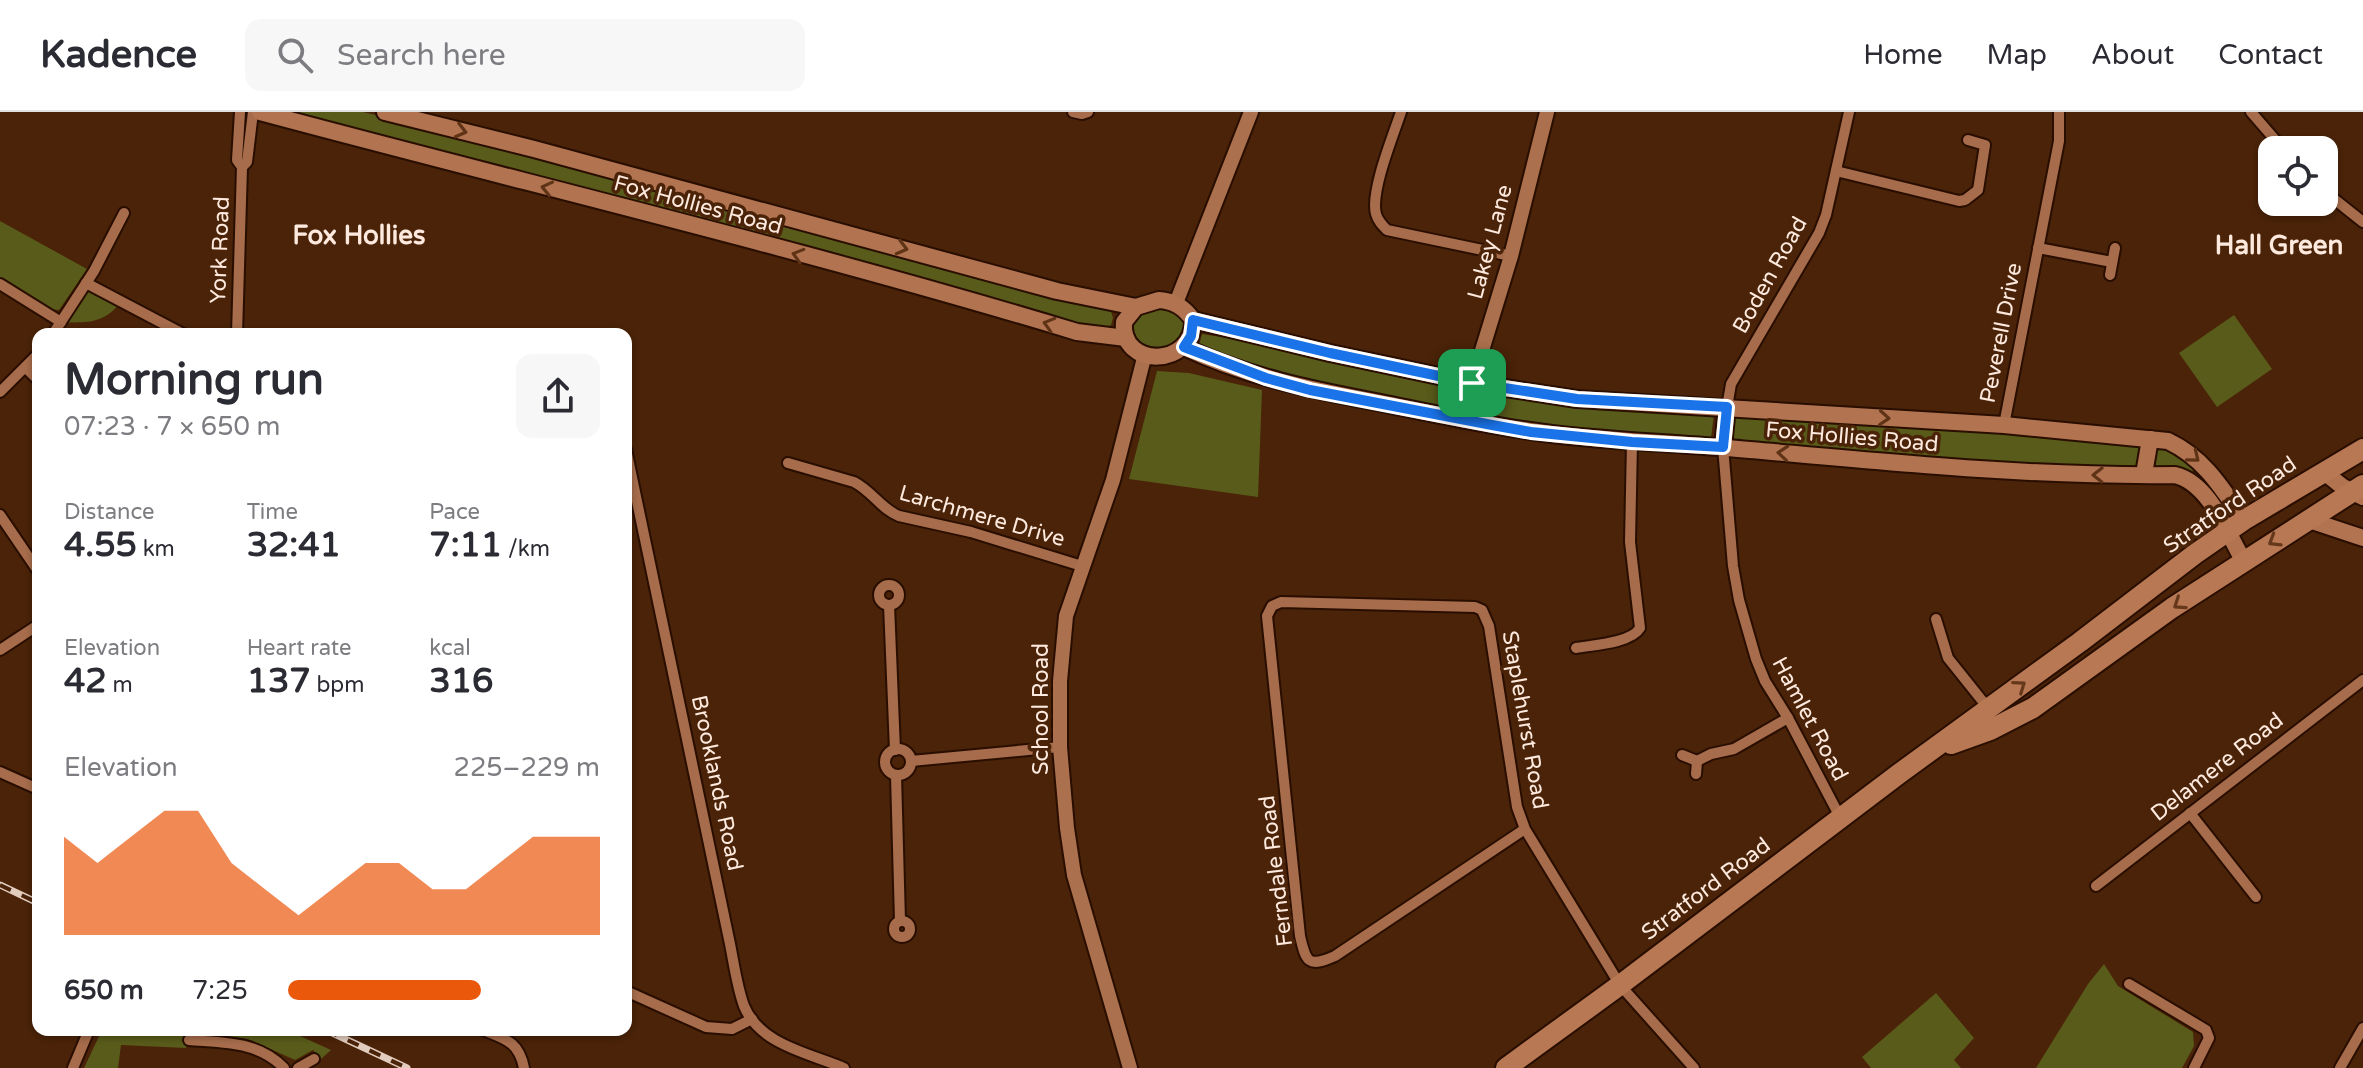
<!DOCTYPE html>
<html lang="en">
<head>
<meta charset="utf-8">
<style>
  :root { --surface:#fff; --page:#f7f7f7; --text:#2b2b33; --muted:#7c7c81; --line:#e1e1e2; --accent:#ea580c }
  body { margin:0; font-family:"Varela Round",sans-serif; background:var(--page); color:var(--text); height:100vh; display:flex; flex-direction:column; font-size:30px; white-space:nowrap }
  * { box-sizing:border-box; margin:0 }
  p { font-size:26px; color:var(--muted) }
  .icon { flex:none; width:44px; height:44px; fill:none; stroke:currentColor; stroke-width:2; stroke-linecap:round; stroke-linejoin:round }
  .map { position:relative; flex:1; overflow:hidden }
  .side { position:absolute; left:32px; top:216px; width:600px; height:708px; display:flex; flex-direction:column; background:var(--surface); border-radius:16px; box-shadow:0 2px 6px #0004 }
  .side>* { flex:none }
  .fabs { position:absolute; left:2258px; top:24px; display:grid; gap:16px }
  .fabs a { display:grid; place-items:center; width:80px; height:80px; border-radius:16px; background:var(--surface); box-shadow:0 2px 6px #0004; font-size:40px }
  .pin { position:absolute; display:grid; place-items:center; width:68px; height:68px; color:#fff; margin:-34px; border-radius:16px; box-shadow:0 4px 12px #0006 }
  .round { display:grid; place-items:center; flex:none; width:84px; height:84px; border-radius:16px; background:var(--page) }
  .summary { display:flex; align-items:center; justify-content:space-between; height:136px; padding:0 32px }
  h1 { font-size:44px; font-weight:700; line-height:60px }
  .stats { display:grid; grid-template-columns:repeat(3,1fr); gap:12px; height:136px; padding:8px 32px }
  .stats div { display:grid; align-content:center }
  .stats b { font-size:34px; font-weight:700 }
  .stats small { font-size:22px; font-weight:400 }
  .stats p { font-size:22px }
  .chart { height:224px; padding:16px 32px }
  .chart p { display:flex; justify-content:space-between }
  .chart svg { width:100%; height:144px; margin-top:8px; fill:var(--accent); opacity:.7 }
  ul { padding:0 32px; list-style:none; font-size:26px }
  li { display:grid; grid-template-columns:128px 96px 1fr; align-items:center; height:60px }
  li i { height:20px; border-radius:10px; background:var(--accent) }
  header { display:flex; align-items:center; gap:48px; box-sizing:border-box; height:112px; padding:0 40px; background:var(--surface); border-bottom:2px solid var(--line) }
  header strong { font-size:38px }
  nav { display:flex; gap:44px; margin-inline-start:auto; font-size:28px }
  .search { width:560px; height:72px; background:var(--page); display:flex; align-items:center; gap:20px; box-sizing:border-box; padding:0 28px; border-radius:16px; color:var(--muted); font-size:30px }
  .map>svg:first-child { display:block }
</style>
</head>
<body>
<header>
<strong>Kadence</strong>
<div class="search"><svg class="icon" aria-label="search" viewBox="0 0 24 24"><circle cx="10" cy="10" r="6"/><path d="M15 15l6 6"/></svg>Search here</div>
<nav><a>Home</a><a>Map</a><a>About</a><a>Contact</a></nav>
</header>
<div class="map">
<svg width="2363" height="956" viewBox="0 0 2363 956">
  <rect width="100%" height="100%" fill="#4a2308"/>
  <!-- green -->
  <g fill="#595b1a">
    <path d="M286 0H363L450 21 1111 199 1113 206 1111 213 1107 215 1058 207Z"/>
    <path d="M0 109 87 157 59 198 48 197 0 168Z"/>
    <path d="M86 171 121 189C106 212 85 211 61 210Z"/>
    <path d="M1151 195H1163L1183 203 1187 221 1168 236 1141 233 1133 226 1131 212 1137 203Z"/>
    <path d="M2234 203 2272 257 2217 295 2179 241Z"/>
    <path d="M1202 222 1240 228 1453 274 1448 296 1386 286 1273 259 1199 234Z"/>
    <path d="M1157 259 1189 261 1262 278 1258 385 1129 367Z"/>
    <path d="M1478 278 1714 302 1711 326 1531 314 1474 302Z"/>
    <path d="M1734 304 2041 325 2140 334 2138 354 2042 353 1732 329Z"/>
    <path d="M2157 335 2173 340 2194 354 2193 359 2154 354Z"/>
    <path d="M2104 852 2118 874 2193 920 2194 934 2182 956H2036L2088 872Z"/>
    <path d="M1936 881 1974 926 1954 948 1961 956H1871L1862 945Z"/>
    <path d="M102 918H287L331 938 321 947 313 938 295 948 248 927 188 918 186 936 121 933 118 956H84Z"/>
  </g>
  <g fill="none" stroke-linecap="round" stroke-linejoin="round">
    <defs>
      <g id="street">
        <path d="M1073 0 1082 2 1088 0"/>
        <path d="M1401 0C1393 24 1370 80 1376 102 1378 109 1382 113 1387 118L1511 144"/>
        <path d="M2251 0 2284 38"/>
        <path d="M242 55 247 50 253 0"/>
        <path d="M1836 59 1959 89 1965 88 1978 78 1985 33 1968 28"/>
        <path d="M2324 79 2363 110"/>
        <path d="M2038 136 2112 150"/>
        <path d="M2110 163 2115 136"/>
        <path d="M86 171 183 222"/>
        <path d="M0 172 61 210"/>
        <path d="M53 222 94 159 124 101"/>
        <path d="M237 222 242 55 237 48 240 0"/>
        <path d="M26 256 38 268"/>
        <path d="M0 280 38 242"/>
        <path d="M1727 295 1731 272 1819 121 1826 103 1849 0"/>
        <path d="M2004 313 2059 29V0"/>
        <path d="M1723 335 1733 454 1739 488 1756 547 1765 569 1788 606 1840 705"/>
        <path d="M626 337 730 832C734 852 737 875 744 894 760 933 809 941 844 956"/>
        <path d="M788 351 854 370C872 379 881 397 899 404L971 420 1082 454"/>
        <path d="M0 403 38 459"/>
        <circle cx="889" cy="483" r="10"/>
        <path d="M889 493 895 638"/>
        <path d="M1936 507 1948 546 1988 596"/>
        <path d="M1576 536C1593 533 1631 531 1640 516L1630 430 1632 330"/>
        <path d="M0 538 38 513"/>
        <circle cx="898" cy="650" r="13"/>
        <path d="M1682 643 1697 649 1696 662"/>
        <path d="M911 649 1060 635"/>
        <path d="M1697 649 1711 642 1734 637 1788 606"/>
        <path d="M0 660 38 677"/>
        <path d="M896 663 900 809"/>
        <path d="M2190 701 2256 785"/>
        <path d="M1525 717 1335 844C1308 856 1306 850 1300 824L1267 504 1272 494 1281 490 1475 495 1482 498 1489 514 1517 695 1525 717 1620 873 1694 956"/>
        <path d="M2096 774 2363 568"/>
        <circle cx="902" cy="817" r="8"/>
        <path d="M2129 872 2206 918 2209 926 2194 956"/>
        <path d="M626 879 706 915 732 917 752 907"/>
        <path d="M483 918C506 927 519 930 524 956"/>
        <path d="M189 928C224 931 258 929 284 956"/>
        <path d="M73 956 89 918"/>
        <path d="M298 956 314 947"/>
        <path d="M2340 956 2363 916"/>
      </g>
      <g id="secondary">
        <path d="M1176 191 1251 0"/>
        <path d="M1472 271 1511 144 1547 0"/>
        <path d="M1130 956 1074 763 1067 716 1060 635V569L1066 504 1113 368 1145 242"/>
      </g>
      <g id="primary">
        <path d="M260 0C532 73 807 138 1077 220L1126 226"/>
        <path d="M385 0 534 37 1057 179 1136 195"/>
        <path d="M1159 188C1174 189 1184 195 1193 208 1194 256 1120 257 1124 210L1136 195Z"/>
        <path d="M1193 208 1330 241 1472 271 1577 287 2004 313 2168 329C2204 346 2222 376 2244 408"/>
        <path d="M1184 235C1247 265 1313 278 1381 291 1430 301 1480 312 1530 319 1596 329 1662 330 1728 336 1877 349 2025 365 2175 363 2209 371 2227 420 2243 448"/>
        <path d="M1465 308 1472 271"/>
        <path d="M1723 335 1727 295"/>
        <path d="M2324 360 2343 375 2363 385"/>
        <path d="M2144 362 2150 327"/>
        <path d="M2309 408 2363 426"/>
      </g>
      <g id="highway">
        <path d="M1951 632 1990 618 2033 596 2172 496 2363 373"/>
        <path d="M1506 956 1620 873 1900 661 2080 530 2195 442 2244 408 2363 337"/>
      </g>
    </defs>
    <!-- street casing -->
    <use href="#street" stroke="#290e00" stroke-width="14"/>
    <!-- secondary casing -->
    <use href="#secondary" stroke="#290e00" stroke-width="18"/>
    <!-- primary casing -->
    <use href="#primary" stroke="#290e00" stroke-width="20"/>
    <!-- highway casing -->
    <use href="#highway" stroke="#290e00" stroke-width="24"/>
    <!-- street -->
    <use href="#street" stroke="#a66c4b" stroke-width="10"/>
    <!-- secondary -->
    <use href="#secondary" stroke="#ab704d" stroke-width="14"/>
    <!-- primary -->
    <use href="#primary" stroke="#b17350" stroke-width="16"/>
    <!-- highway -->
    <use href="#highway" stroke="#b87853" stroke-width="20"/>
    <defs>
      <g id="rail">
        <path d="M0 773 38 791"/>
        <path d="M326 918 407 956"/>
      </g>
    </defs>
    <!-- rail casing -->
    <use href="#rail" stroke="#e2ccbe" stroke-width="7"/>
    <!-- rail -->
    <use href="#rail" stroke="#4a2308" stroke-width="4" stroke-dasharray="12" stroke-linecap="butt"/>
  </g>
  <!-- one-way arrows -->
  <defs><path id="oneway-chevron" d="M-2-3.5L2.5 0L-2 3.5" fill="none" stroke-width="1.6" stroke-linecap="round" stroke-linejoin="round" transform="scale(2)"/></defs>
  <g stroke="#5f3316">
    <use href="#oneway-chevron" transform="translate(461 19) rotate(14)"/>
    <use href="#oneway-chevron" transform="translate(547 76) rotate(-167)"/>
    <use href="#oneway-chevron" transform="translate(902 136) rotate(15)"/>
    <use href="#oneway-chevron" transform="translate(798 143) rotate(-164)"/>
    <use href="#oneway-chevron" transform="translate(1049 212) rotate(-164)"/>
    <use href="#oneway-chevron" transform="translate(1884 306) rotate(4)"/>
    <use href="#oneway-chevron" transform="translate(1783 341) rotate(-175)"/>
    <use href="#oneway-chevron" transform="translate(2194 345) rotate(39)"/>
    <use href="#oneway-chevron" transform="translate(2098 363) rotate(-179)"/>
  </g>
  <g stroke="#66381b">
    <use href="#oneway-chevron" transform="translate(2274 429) rotate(148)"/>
    <use href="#oneway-chevron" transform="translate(2179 492) rotate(146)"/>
    <use href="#oneway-chevron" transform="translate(2020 574) rotate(-35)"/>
  </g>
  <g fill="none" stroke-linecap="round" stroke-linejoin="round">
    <defs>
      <path id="route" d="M1193 208 1330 241 1472 271 1577 287 1727 295 1723 335 1632 330 1531 320 1492 313 1310 278 1266 266 1184 235 1191 224Z"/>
    </defs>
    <!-- route casing -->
    <use href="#route" stroke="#fff" stroke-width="16"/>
    <!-- route -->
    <use href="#route" stroke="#1a73e8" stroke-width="10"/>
  </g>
  <g text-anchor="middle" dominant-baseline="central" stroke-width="7" stroke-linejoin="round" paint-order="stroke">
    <!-- street labels -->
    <g font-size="22" fill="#fde9de" stroke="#4a2308">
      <text transform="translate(698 93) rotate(15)">Fox Hollies Road</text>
      <text transform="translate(1490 130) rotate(-75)">Lakey Lane</text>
      <text transform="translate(220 138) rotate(-88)">York Road</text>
      <text transform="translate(1770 163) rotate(-61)">Boden Road</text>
      <text transform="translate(2001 221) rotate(-79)">Peverell Drive</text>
      <text transform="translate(1852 325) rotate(5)">Fox Hollies Road</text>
      <text transform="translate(2230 393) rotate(-34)">Stratford Road</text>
      <text transform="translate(982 404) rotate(16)">Larchmere Drive</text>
      <text transform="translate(1041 597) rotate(-90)">School Road</text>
      <text transform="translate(1810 607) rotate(62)">Hamlet Road</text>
      <text transform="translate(1525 608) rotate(80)">Staplehurst Road</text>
      <text transform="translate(2217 655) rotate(-38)">Delamere Road</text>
      <text transform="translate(717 671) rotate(78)">Brooklands Road</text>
      <text transform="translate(1276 759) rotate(-97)">Ferndale Road</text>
      <text transform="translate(1706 777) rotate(-37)">Stratford Road</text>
    </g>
    <!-- quarter labels -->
    <g font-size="26" font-weight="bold" fill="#fde9de" stroke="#4a2308">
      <text x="359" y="123">Fox Hollies</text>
      <text x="2279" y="133">Hall Green</text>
    </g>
  </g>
</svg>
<div class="fabs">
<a><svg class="icon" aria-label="locate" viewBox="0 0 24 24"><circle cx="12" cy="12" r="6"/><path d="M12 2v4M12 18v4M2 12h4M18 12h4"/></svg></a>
</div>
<div class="pin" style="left:1472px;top:271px;background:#1e9e55"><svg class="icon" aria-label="arrive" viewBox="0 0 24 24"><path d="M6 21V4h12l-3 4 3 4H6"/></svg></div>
<section class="side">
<div class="summary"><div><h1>Morning run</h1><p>07:23 · 7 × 650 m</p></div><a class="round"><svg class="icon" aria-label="share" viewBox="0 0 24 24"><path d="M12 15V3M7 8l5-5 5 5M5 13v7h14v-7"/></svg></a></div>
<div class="stats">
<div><p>Distance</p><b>4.55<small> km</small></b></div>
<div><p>Time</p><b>32:41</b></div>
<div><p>Pace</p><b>7:11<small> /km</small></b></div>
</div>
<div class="stats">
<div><p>Elevation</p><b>42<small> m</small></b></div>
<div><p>Heart rate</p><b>137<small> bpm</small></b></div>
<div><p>kcal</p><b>316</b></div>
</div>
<div class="chart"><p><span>Elevation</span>225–229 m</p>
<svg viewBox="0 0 160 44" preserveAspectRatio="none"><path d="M0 44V14L10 22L20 14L30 6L40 6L50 22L60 30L70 38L80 30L90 22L100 22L110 30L120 30L130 22L140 14L150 14L160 14V44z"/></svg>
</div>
<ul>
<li><b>650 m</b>7:25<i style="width:62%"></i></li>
</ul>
</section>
</div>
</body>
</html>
